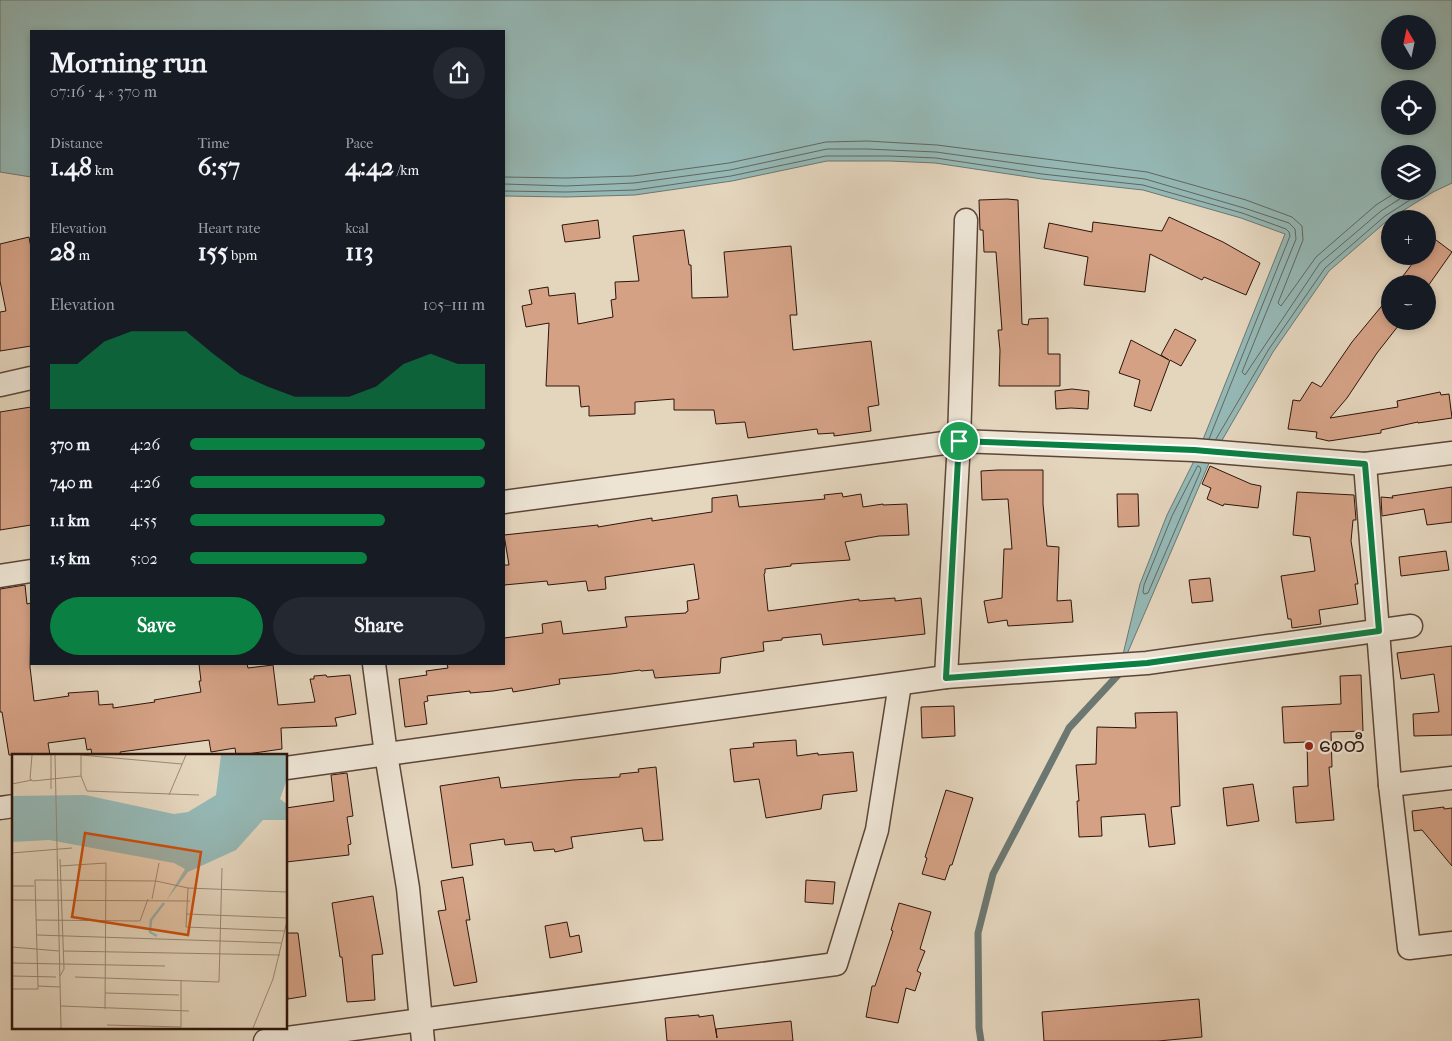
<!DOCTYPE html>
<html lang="en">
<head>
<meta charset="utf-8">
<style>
  :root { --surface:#171b24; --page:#242831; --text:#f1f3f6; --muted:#9ea1a6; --accent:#0b8043 }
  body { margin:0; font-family:"IM FELL French Canon","Noto Sans Myanmar",serif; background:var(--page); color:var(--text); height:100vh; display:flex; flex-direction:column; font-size:19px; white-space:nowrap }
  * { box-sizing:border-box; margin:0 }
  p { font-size:16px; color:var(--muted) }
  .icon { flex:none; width:28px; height:28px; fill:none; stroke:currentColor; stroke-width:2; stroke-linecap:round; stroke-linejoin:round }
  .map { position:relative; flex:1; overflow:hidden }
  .details { position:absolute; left:30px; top:30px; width:475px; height:635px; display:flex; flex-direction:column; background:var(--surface); border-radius:0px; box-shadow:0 2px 8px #0003 }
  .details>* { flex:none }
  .needle { width:32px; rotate:351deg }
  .controls { position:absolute; left:1381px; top:15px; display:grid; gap:10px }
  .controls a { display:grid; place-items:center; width:55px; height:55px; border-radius:50%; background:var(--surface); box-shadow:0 2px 8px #0003; font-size:25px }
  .pin { position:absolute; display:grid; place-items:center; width:42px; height:42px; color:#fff; margin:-21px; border:2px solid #fff; border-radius:50%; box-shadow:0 1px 5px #0007 }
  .round { display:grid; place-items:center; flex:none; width:52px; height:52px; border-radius:26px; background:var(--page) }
  .head { display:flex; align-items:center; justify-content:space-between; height:85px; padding:0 20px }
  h1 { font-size:28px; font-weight:800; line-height:38px }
  .stats { display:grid; grid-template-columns:repeat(3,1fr); gap:8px; height:85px; padding:5px 20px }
  .stats div { display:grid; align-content:center }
  .stats b { font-size:25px; font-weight:800 }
  .stats small { font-size:14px; font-weight:400 }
  .stats p { font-size:14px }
  .chart { height:140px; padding:10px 20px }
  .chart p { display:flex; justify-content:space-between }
  .chart svg { width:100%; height:90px; margin-top:5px; fill:var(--accent); opacity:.7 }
  .cta { display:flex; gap:10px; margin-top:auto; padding:10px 20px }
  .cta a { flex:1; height:58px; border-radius:30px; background:var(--accent); color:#fff; font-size:20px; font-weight:800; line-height:58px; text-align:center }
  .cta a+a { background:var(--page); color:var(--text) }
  ul { padding:0 20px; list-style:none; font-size:16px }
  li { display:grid; grid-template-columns:80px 60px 1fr; align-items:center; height:38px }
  li i { height:12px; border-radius:6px; background:var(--accent) }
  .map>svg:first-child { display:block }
</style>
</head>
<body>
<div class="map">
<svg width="1452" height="1041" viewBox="0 0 1452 1041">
  <rect width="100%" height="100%" fill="#e4d5bd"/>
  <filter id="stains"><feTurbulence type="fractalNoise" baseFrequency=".004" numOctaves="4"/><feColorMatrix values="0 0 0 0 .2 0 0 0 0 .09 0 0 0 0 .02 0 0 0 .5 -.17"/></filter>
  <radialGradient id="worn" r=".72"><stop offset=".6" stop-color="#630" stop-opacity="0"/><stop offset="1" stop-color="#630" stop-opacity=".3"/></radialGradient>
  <!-- water -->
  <path fill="#95b8b5" stroke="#6c7771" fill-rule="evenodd" d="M0 0H1452V183L1433 192 1388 220 1329 271 1273 352 1210 461 1118 675 1140 584 1167 515 1196 457 1285 234 1241 218 1143 190 1042 179 935 163 890 161H827L732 181 635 195 566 197 504 196V31H31V177L0 172ZM1390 24H1428V61H1390ZM1390 89H1428V126H1390ZM1390 154H1428V191H1390Z"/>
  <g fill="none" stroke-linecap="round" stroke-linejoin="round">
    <!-- shore -->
    <g stroke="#626660" stroke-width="1">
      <path d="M504 177 566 178 633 176 729 163 826 142 867 141 937 145 1147 172 1246 200 1292 217 1302 226 1303 240 1278 303 1281 306 1316 257 1376 205 1398 191"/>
      <path d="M504 184 566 186 634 183 730 170 827 149H867L936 152 1043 167 1145 179 1244 208 1289 223 1295 229 1296 239 1242 372 1245 375 1320 263 1381 211 1412 191"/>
      <path d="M504 191 566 192 635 190 731 176 826 156H890L936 158 1042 174 1143 185 1242 213 1286 229 1289 232 1290 236 1209 439"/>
      <path d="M1216 439 1269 349 1325 268 1385 216 1424 191"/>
      <path d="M1198 466 1200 467 1201 470 1148 593 1144 594 1143 592 1144 585 1172 516Z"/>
    </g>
    <!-- stream -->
    <path stroke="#6c7771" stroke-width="7" d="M981 1041 979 1028 978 933 993 874 1069 728 1118 675 1120 669"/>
  </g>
  <!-- building -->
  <g fill="#d4a185" stroke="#2e150b">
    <path d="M1007 199 1018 200 1022 324 1028 325 1029 319 1048 318V354H1060V386H999L1000 350 998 330H1002L996 252H984L983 230H980L979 200Z"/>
    <path d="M1169 217 1223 242 1260 263 1246 295 1204 277 1202 280 1150 254 1145 292 1084 285 1088 257 1044 248 1049 223 1092 232 1093 222 1162 231Z"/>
    <path d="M598 220 600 238 565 242 562 225Z"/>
    <path d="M684 230 689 265H691L692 298 728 297 724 252 791 246 797 315H790L793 350 871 341 879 405 868 407 871 431 834 436V433L818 434 817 429 748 438 745 422 716 424 714 410H674V399L635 402V414L589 416V406L581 407 579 386H546L549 323 526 327 522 306 532 304 529 290 548 287 549 296 575 293 578 324 613 317 611 300 616 299 615 282 639 281 633 236Z"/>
    <path d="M1428 234 1452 252 1428 286V284H1397L1418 256H1428Z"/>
    <path d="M29 237 31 248V346L0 351V312L6 311 0 281V244Z"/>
    <path d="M1390 296V321H1402L1377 353 1347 398 1330 418 1398 407 1397 401 1440 392 1441 395 1449 394 1452 418 1418 423V422L1381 430V433L1329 441 1316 438 1317 432 1288 429 1293 400 1300 401 1312 382 1321 387 1352 342Z"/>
    <path d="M1175 329 1196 340 1181 366 1170 360 1151 411 1134 406 1140 380 1119 373 1131 340 1169 360 1161 355Z"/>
    <path d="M1072 389 1089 391 1088 409 1071 408 1056 409 1055 391Z"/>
    <path d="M31 407V525L0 530V412Z"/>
    <path d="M1210 466 1251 484 1261 486 1258 508 1224 504 1223 506 1207 499 1211 488 1202 484Z"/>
    <path d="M998 470H1043V504L1047 546 1059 547 1057 601 1071 600 1073 622 1008 626 1007 620 988 623 984 601 1002 598 1004 549H1012L1008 499 982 500 981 471Z"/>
    <path d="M1452 487V522L1427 525 1424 509 1382 516 1381 497 1393 498 1392 496Z"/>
    <path d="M1297 492 1354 495 1356 520H1353L1351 541 1358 584H1355L1358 604 1319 610 1321 624 1292 628 1291 619H1288L1281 576 1315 571 1310 537 1293 535Z"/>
    <path d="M842 493 843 497 861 494 863 507 883 504V505L907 504 909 535 879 536 845 542 850 560 791 564V566L765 569V573L764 574 768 611 859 599V601L895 598V601L921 598 925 634 823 645 821 634 782 638V640L763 642 764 651 721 658 720 673 655 678 653 670 641 671 640 670 611 674 559 679 560 684 513 692 512 688 493 691 470 693V691L427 696 428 701 424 702 427 724 405 727 399 679 427 675 426 671 448 668 447 664H504V638L543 633 542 624 561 621 563 634 627 627 625 617 686 613V612L688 611 687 601 699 599 694 564 605 577 606 589 588 591 586 581 548 585 547 581 504 585V565H509L504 535 598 525V527L652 518V521L712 512V498L737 495 739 507 825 499 824 495Z"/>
    <path d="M1117 494H1138L1139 526 1118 527Z"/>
    <path d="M1446 551 1449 570 1401 576 1399 557Z"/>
    <path d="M1210 578 1213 601 1192 603 1189 580Z"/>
    <path d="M25 585 27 604 31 603 30 667 34 701 69 696 68 693 98 691 99 705 113 704V708L155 702 154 700 201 692 199 681H201L199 664H247L248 668 273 665 278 705 315 702 310 679H314V676L326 675 327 677 350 675 356 714 335 718 337 726 281 728 282 749 240 755H236L235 748 211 752 209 740 120 752 121 755H92L91 749 87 750 85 738 48 743 50 755H9L2 712H0V589Z"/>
    <path d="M1452 646V735L1414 736 1413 714 1439 712 1434 674 1401 679 1397 653Z"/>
    <path d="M1361 675 1363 731 1331 732 1332 767H1329L1334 820 1296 823 1293 787 1308 786 1307 742 1284 743 1282 707 1341 704 1340 676Z"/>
    <path d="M954 706 955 736 922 738 921 707Z"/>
    <path d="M1177 712 1180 806 1171 807 1175 844 1149 847 1145 814 1101 817 1102 836 1079 837 1077 801H1079L1076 765 1096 764 1097 727 1136 728 1135 713Z"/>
    <path d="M796 740 797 756 818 753V755L853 752 857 791 823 795 821 809 766 818 759 779 734 782 730 749 754 747 753 743Z"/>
    <path d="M656 767 663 840 644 841 642 828 571 837 573 848 555 852 554 849 534 851 532 842 505 845 504 839 470 844 473 865 452 868 440 786 499 777 501 788 573 780 620 777V774L639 772 638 769Z"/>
    <path d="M347 773 353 816 347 817 351 844 348 845 349 855 286 862V808L334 801 331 775Z"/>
    <path d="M1253 784 1259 821 1227 826 1223 788Z"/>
    <path d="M946 790 973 798 952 865H950L945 880 922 874 927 858 925 857Z"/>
    <path d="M1444 807V809L1452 808V866L1422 830 1414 831 1412 811Z"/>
    <path d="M463 877 470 920H466L477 982 454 986 438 911 446 910 441 881Z"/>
    <path d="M806 880 835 882 833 904 805 902Z"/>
    <path d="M373 896 383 954 372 955 375 1000 347 1002 342 957H340L332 903Z"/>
    <path d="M899 903 931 912 920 949 925 951 917 971 921 973 915 991 906 988 898 1023 866 1017 872 986H875L893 931 891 930Z"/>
    <path d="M567 922 570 937 579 935 582 952 550 958 545 926Z"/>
    <path d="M286 933H298L306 996 288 999 286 985Z"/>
    <path d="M1199 999 1202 1037 1158 1041H1044L1042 1012Z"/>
    <path d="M699 1015V1017L713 1015 717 1038 716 1029 791 1021 793 1041H667L665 1018Z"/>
  </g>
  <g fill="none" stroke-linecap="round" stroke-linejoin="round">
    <defs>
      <g id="street">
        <path d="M0 385 31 378"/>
        <path d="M1365 464 1390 785 1409 948 1452 943"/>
        <path d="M504 502 959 441 1194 450 1365 464 1452 453"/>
        <path d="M0 576 31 571"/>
        <path d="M374 664 386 754 408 888 423 1041"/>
        <path d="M946 677 959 441 966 220"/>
        <path d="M286 768 946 677 1147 663 1411 626"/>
        <path d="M1390 785 1452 778"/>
        <path d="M0 808 14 806"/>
        <path d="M265 1041 836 964 877 830 900 684"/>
      </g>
    </defs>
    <!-- street casing -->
    <use href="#street" stroke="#5c4538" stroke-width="25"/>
    <!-- street -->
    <use href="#street" stroke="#ede4d4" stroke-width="22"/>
  </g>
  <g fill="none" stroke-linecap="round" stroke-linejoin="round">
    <defs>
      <path id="route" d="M959 441 1194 450 1365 464 1379 631 1147 663 946 678Z"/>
    </defs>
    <!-- route casing -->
    <use href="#route" stroke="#fff" stroke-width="10"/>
    <!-- route -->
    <use href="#route" stroke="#0b8043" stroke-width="6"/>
  </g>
  <!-- markers -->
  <circle fill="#8f2418" stroke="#ede4d4" stroke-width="2" cx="1309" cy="746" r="5"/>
  <g text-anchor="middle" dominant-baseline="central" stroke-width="4.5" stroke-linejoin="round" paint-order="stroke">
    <!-- poi labels -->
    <g font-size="19" fill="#2e150b" stroke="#ede4d4" text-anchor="start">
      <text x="1319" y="746">စေတီ</text>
    </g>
  </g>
  <!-- overview -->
  <g transform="translate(12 754)">
    <rect width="275" height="275" fill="#e4d5bd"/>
    <path d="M209 1H275V25L268 45 275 50V66H251L224 96 176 118 154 147 173 115 162 109 37 86 0 88V42L73 41 162 60 176 58 204 41Z" fill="#95b8b5"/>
    <path fill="none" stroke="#95b8b5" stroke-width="2.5" d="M0 65 42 66M46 66 191 74 234 54 254 1M145 182 138 178 139 166 152 149"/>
    <path fill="none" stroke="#9b8876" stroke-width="1" d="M20 1 18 25 21 27 69 22 75 37 187 41M43 1 49 274M69 22V1L170 10M0 30 20 26M39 35V1M157 41 174 1M0 99 60 94M48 105 52 215 48 222M48 112 94 109 93 255M0 132H22M176 134 174 173 272 177M140 145 147 109M0 146 178 147M174 160 275 164M24 166 128 167 136 145M25 181 269 189M0 193 47 197M51 197 268 201M0 209 153 212M0 222 44 223M63 223 207 228 210 114M48 233 26 232 23 126 144 127 176 134 275 138M0 235H26V232M93 239 167 241M49 252 177 257M95 271 169 273V226M241 274 261 225 275 167"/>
    <path fill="#cc4f0c" fill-opacity="0.15" stroke="#cc4f0c" stroke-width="2.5" d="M73 79 189 98 176 181 60 163Z"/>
    <rect width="275" height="275" fill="none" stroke="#2e150b" stroke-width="2.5"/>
  </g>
  <rect width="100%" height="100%" filter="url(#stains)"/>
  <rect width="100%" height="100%" fill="url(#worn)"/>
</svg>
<div class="controls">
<a><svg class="needle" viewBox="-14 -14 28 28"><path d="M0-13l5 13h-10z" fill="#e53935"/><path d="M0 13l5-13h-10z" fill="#9ea1a6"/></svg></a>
<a><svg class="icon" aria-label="locate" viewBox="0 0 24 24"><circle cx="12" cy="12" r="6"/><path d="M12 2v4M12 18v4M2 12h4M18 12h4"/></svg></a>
<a><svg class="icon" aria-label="layers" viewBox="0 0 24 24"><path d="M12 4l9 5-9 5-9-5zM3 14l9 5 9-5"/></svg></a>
<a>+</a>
<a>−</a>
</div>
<div class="pin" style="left:959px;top:441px;background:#1e9e55"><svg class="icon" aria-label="arrive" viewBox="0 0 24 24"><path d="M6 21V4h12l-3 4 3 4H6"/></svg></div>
<section class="details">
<div class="head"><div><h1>Morning run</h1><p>07:16 · 4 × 370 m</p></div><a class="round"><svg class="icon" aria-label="share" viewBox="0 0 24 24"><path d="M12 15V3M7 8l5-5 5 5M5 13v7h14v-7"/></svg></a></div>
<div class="stats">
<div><p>Distance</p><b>1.48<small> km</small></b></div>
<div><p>Time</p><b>6:57</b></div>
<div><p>Pace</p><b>4:42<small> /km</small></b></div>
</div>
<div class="stats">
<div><p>Elevation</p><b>28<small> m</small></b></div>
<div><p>Heart rate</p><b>155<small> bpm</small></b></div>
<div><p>kcal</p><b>113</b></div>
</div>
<div class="chart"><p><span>Elevation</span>105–111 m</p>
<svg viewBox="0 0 160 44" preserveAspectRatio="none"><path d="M0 44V22L10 22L20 11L30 6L40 6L50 6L60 17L70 27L80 33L90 38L100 38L110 38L120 33L130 22L140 17L150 22L160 22V44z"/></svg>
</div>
<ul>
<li><b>370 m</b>4:26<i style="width:100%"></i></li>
<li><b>740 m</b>4:26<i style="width:100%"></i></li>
<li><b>1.1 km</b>4:55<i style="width:66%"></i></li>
<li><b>1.5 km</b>5:02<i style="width:60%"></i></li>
</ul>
<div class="cta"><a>Save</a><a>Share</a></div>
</section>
</div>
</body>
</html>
